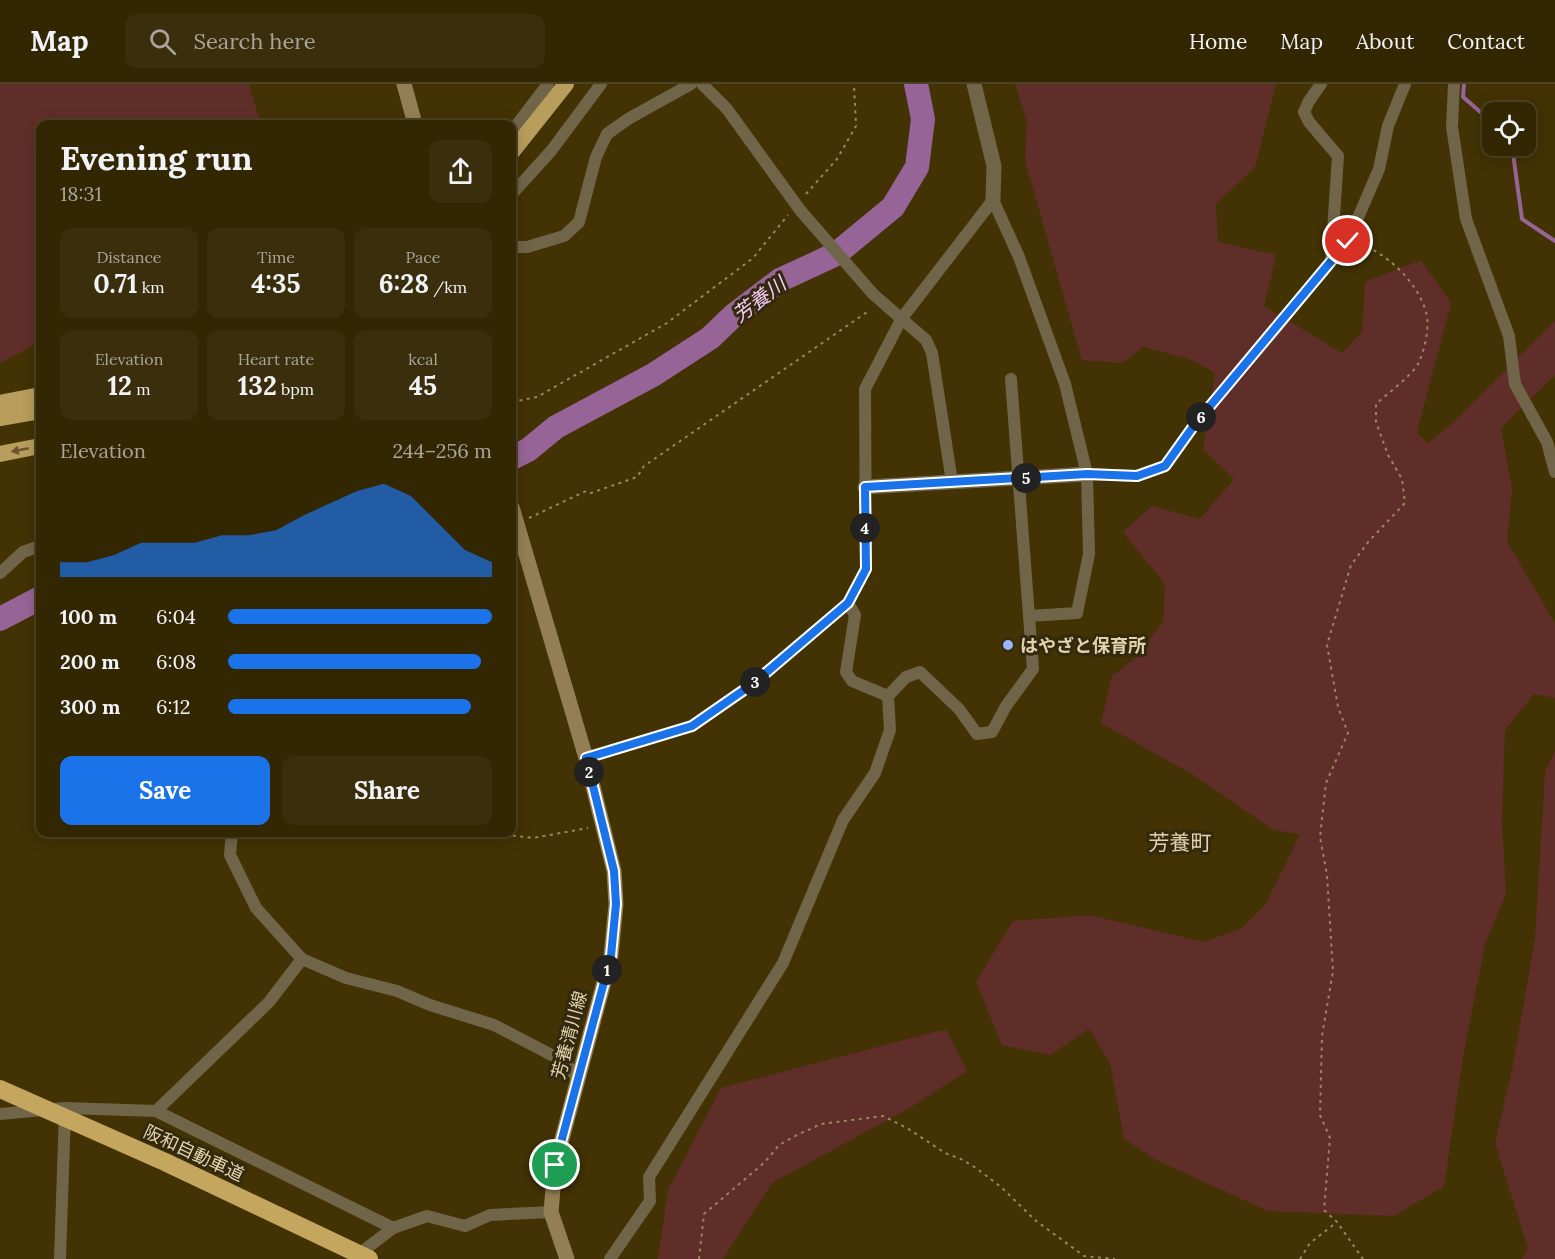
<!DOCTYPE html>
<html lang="en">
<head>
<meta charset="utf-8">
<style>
  :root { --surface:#322603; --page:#3a2e0d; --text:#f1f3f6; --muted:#a8a59a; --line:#4d4325; --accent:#1a73e8 }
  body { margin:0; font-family:Lora,"Noto Sans JP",serif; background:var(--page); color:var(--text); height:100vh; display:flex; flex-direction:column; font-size:22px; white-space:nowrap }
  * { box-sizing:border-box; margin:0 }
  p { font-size:20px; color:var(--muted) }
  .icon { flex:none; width:33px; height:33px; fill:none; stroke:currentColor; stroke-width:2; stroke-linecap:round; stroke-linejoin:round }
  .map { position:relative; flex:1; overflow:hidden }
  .sheet { position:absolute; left:36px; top:36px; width:480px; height:717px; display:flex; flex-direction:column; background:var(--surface); border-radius:12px; box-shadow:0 3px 15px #0003,0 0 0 2px var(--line) }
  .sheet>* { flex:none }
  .tools { position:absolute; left:1482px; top:18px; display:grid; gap:12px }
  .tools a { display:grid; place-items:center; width:54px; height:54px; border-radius:12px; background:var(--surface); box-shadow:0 3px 15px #0003,0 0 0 2px var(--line); font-size:30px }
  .pin { position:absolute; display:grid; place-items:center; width:51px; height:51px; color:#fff; margin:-26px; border:3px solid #fff; border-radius:50%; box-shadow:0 2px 6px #0007 }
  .km { position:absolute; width:30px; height:30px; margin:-15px; border-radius:50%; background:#222; color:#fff; font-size:16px; line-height:30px; text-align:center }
  .round { display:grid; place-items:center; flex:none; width:63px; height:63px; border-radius:12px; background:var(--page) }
  .head { display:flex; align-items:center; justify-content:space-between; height:102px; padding:0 24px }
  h1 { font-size:33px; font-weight:700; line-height:45px }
  .metrics { display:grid; grid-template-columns:repeat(3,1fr); gap:9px; height:102px; padding:6px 24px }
  .metrics div { display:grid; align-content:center; border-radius:12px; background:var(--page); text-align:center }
  .metrics b { font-size:26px; font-weight:700 }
  .metrics small { font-size:16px; font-weight:400 }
  .metrics p { font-size:16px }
  .chart { height:168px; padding:12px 24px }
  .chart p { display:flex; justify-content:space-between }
  .chart svg { width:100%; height:108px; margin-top:6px; fill:var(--accent); opacity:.7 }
  .cta { display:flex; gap:12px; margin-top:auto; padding:12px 24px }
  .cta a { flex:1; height:69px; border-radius:12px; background:var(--accent); color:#fff; font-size:24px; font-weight:700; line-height:69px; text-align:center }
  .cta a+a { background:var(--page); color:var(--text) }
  ul { padding:0 24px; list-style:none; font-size:20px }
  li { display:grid; grid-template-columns:96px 72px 1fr; align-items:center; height:45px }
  li i { height:15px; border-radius:8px; background:var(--accent) }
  header { display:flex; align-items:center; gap:36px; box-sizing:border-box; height:84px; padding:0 30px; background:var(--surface); border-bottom:2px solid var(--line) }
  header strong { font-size:28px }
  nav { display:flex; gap:33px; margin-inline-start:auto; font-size:21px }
  .search { width:420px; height:54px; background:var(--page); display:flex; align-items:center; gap:15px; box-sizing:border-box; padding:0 21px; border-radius:12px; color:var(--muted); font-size:22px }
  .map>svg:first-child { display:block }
</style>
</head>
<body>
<header>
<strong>Map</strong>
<div class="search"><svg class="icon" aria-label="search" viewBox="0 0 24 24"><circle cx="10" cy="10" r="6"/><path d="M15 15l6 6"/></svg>Search here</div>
<nav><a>Home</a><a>Map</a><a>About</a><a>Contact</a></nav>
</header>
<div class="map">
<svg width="1555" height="1175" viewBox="0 0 1555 1175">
  <rect width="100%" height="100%" fill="#423204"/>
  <!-- green -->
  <g fill="#602e29">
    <path d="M0 0H249L261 40H40V258L0 279Z"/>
    <path d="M1015 0H1276L1255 83 1216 120 1218 158 1276 171 1264 222 1342 269 1362 248 1365 198 1421 176 1451 219 1417 348 1428 360 1456 336 1555 237V291L1501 344 1512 405 1507 458 1555 539V614L1534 610 1505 646 1502 737 1506 809 1485 861 1464 967 1444 1102 1394 1132 1268 1127 1156 1076 1124 1055 1110 979 1089 945 1050 971 1002 961 976 898 1013 837 1089 831 1204 858 1242 844 1265 821 1300 751 1272 745 1190 689 1101 639 1112 592 1133 576 1163 538 1165 500 1123 448 1152 422 1200 435 1234 395 1203 365 1215 289 1189 275 1143 263 1122 279 1082 276 1025 76 1027 38Z"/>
    <path d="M1555 667V1175H1522L1528 1164 1495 1059 1513 981 1535 855 1545 688Z"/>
    <path d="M946 945 967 987 908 1025 772 1099 723 1175H658L668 1106 721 1004Z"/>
  </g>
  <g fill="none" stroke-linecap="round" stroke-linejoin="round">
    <!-- stream -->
    <g stroke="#976497" stroke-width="4">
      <path d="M1464 0 1463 13 1492 38"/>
      <path d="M1512 62 1522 135 1555 157"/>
    </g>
    <!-- river -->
    <g stroke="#976497" stroke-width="24">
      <path d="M512 374 528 366 556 343 653 291 710 254 734 231 780 196 836 170 893 123 917 83 923 35 916 0"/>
      <path d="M0 535 40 514"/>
    </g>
    <!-- path -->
    <g stroke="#98885e" stroke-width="2" stroke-dasharray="3 4.5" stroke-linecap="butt">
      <path d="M806 110 837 75 856 42 854 0"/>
      <path d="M1360 160C1388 170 1418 199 1426 228 1430 243 1425 264 1419 278 1414 290 1387 310 1376 320V338L1388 371 1402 395 1405 419 1369 457 1351 481 1327 561 1338 623 1348 649 1326 699 1320 753 1327 791 1333 887 1322 952 1320 1031 1330 1054 1324 1126 1337 1138 1363 1175"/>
      <path d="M512 318 537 313 667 239 753 174 788 131"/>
      <path d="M529 434 586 407 591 409 637 393 644 382 870 226"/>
      <path d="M483 748 533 754 588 744"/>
      <path d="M699 1175 704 1130 765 1078 779 1061 795 1052 821 1040 883 1032 907 1044 945 1069 961 1075 976 1084 1001 1103 1035 1136 1084 1172 1115 1175"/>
      <path d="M1300 1175 1310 1159 1337 1138"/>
    </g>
    <!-- minor -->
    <g stroke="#716549" stroke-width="12">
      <path d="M702 0 727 25 800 126 873 210 926 256 932 269 952 398"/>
      <path d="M1321 0 1309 17 1304 28 1309 38 1338 72 1331 177"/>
      <path d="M1454 0 1452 43 1466 135 1509 252 1515 300 1547 358 1555 388"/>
      <path d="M512 47 548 0"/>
      <path d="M512 110 551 67 601 0"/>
      <path d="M512 163H527L564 152 579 138 596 73 607 50 628 35 691 0"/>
      <path d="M1087 390 1137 392 1165 382 1195 340 1348 157 1379 85 1388 42 1405 0"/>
      <path d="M0 489 23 468 40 462"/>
      <path d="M848 519 855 531 846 588 852 597 888 612"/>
      <path d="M586 674 692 642 754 599 848 519 866 485 865 305 902 234 993 116 1019 173 1065 300 1087 390 1089 470 1077 529 1029 532"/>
      <path d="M232 748 230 771 256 824 302 875 346 894 397 907 430 921 494 941 563 977 578 994"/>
      <path d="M156 1027 269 918 302 875"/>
      <path d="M0 1030 65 1024 156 1027 393 1144"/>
      <path d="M354 1174 393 1144 427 1132 465 1142 490 1131 551 1128"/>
      <path d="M60 1175 65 1028"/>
      <path d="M610 1175 650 1117 649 1093 783 879 843 736 875 689 890 646 888 612 906 593 920 588 959 625 977 650 992 648 1006 622 1033 585 1011 295"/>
    </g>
    <!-- tertiary -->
    <g stroke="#716549" stroke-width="15">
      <path d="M974 0 994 82 993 116"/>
      <path d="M865 403 1087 390"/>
    </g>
    <!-- secondary -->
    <g stroke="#937f53" stroke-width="15">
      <path d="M404 0 415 40"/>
      <path d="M512 423 586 674 614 787 616 820 611 872 555 1081 551 1128 567 1175"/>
    </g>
    <!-- trunk -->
    <g stroke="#b89d5c" stroke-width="16">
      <path d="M512 68 566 0"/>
      <path d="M0 319 40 311"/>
      <path d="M0 334 40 327"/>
      <path d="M0 370 40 362"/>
    </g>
    <!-- motorway-bridge -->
    <path stroke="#c4a65f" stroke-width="18" d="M0 1005 165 1078 369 1175"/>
  </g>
  <!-- one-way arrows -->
  <defs><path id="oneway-solid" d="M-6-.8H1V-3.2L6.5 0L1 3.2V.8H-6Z" transform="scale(1.5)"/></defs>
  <use fill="#68572e" href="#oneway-solid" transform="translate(20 366) rotate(169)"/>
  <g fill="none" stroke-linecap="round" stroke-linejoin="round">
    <defs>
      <path id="route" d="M555 1081 611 872 616 820 614 787 586 674 692 642 754 599 848 519 866 485 865 403 1087 390 1137 392 1165 382 1195 340 1348 157"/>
    </defs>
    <!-- route casing -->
    <use href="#route" stroke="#fff" stroke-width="12"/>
    <!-- route -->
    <use href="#route" stroke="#1a73e8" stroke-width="8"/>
  </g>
  <!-- markers -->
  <circle fill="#98b5fd" stroke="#33290f" stroke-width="2" cx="1008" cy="561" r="6"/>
  <g text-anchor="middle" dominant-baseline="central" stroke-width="6" stroke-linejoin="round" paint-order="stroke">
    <!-- poi labels -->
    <g font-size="18" font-weight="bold" fill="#e3d3ad" stroke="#33290f" text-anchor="start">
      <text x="1020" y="561">はやざと保育所</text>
    </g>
    <!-- street labels -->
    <g font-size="18" fill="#e3d3ad" stroke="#33290f">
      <text transform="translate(569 951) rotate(-75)">芳養清川線</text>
      <text transform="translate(194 1069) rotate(25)">阪和自動車道</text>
    </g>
    <!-- water labels -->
    <g font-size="20" font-style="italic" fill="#f8cbf6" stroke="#33290f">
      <text transform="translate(759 215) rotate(-37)">芳養川</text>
    </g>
    <!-- quarter labels -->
    <g font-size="21" fill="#e3d3ad" stroke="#33290f">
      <text x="1180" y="758">芳養町</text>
    </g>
  </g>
</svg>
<div class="tools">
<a><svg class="icon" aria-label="locate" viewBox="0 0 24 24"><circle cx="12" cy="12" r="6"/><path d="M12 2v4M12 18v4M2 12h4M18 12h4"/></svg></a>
</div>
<div class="pin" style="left:555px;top:1081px;background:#1e9e55"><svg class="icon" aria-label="arrive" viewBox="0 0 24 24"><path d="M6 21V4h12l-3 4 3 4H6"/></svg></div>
<div class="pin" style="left:1348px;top:157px;background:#d93025"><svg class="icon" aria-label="check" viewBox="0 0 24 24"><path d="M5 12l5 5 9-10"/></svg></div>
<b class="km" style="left:607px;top:886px">1</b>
<b class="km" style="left:589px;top:688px">2</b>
<b class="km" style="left:755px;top:598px">3</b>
<b class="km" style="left:865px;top:444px">4</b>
<b class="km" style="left:1026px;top:394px">5</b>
<b class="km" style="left:1201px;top:333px">6</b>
<section class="sheet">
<div class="head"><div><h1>Evening run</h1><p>18:31</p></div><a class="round"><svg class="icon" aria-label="share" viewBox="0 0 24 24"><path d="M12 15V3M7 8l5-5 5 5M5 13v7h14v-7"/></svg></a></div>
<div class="metrics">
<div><p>Distance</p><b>0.71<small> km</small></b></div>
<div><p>Time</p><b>4:35</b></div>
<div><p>Pace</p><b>6:28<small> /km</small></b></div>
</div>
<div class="metrics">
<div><p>Elevation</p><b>12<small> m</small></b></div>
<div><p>Heart rate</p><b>132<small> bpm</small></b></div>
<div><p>kcal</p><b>45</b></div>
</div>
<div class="chart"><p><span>Elevation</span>244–256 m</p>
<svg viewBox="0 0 160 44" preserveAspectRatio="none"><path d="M0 44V38L10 38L20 35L30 30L40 30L50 30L60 27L70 27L80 25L90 19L100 14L110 9L120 6L130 11L140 22L150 33L160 38V44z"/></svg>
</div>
<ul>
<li><b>100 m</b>6:04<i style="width:100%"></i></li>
<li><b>200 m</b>6:08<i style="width:96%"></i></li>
<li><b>300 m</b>6:12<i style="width:92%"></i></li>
</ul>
<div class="cta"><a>Save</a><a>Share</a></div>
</section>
</div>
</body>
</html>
